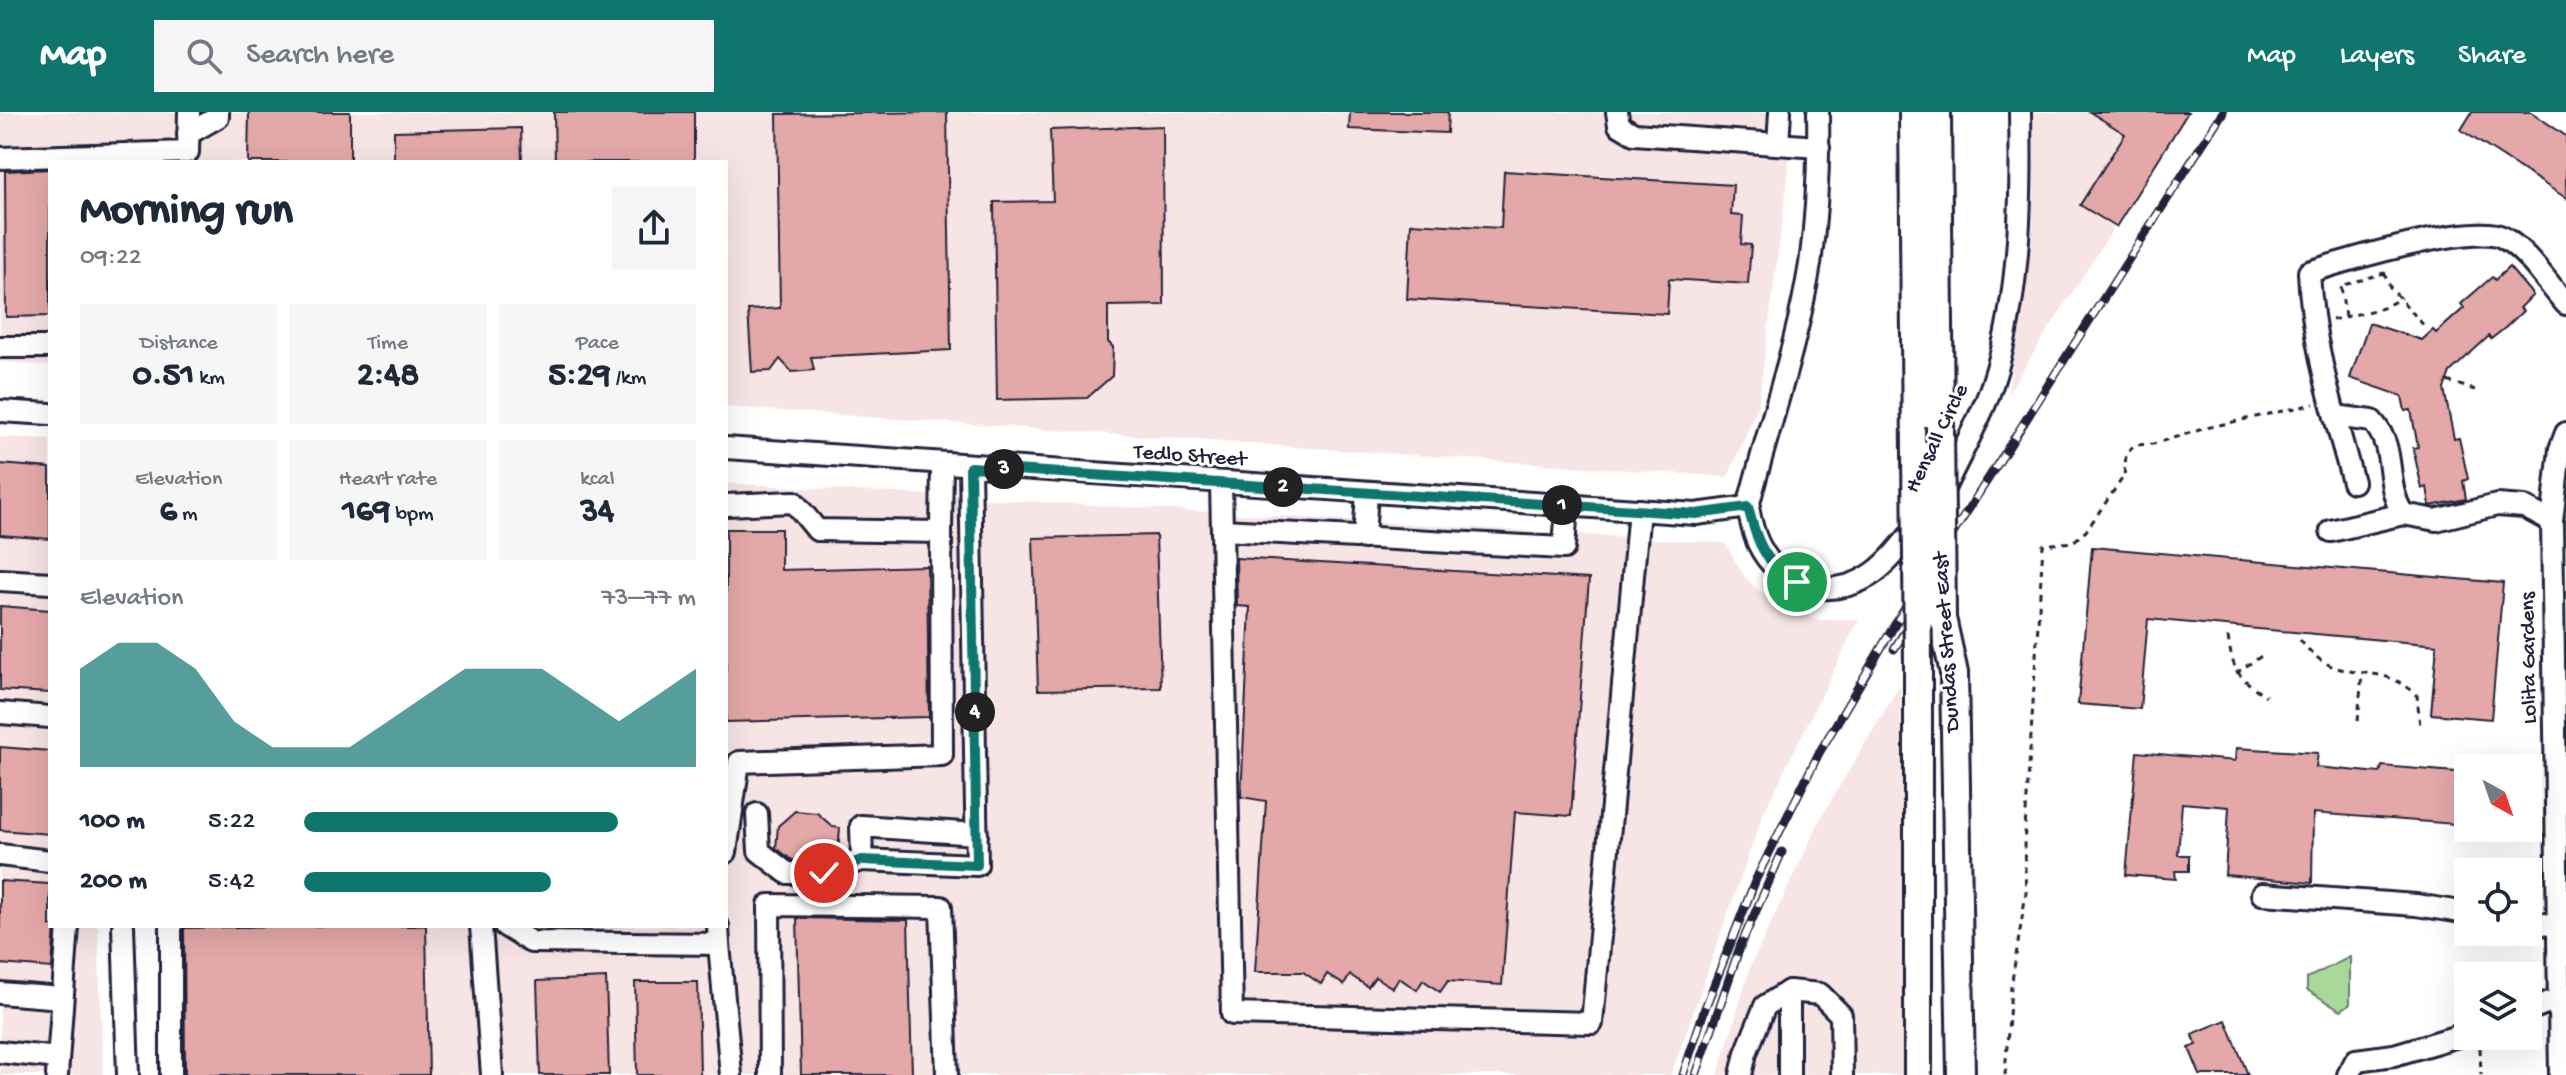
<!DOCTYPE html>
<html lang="en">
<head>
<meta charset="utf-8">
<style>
  :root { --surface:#fff; --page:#f6f6f7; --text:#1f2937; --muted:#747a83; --accent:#0f766e }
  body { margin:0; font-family:"Gochi Hand",sans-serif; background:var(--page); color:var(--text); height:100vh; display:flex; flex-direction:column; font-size:30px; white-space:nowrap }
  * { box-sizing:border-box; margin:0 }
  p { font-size:26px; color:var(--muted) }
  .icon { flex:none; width:44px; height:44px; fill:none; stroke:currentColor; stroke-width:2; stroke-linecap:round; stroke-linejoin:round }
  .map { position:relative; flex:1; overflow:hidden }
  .drawer { position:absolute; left:48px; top:48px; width:680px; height:768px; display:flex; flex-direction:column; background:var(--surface); border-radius:0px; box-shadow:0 8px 32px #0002 }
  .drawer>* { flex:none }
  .needle { width:52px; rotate:140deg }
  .fabs { position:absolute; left:2454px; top:642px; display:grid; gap:16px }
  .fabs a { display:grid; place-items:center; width:88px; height:88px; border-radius:0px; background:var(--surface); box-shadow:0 8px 32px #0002; font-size:40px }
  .pin { position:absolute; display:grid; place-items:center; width:68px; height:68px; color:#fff; margin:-34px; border:4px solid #fff; border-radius:50%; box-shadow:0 2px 8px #0007 }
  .km { position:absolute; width:40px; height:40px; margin:-20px; border-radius:50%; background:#222; color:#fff; font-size:22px; line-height:40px; text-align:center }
  .round { display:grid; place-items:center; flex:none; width:84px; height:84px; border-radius:0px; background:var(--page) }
  .headline { display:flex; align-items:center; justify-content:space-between; height:136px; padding:0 32px }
  h1 { font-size:44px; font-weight:700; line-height:60px }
  .figures { display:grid; grid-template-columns:repeat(3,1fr); gap:12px; height:136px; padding:8px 32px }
  .figures div { display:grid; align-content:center; border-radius:0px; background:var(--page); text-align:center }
  .figures b { font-size:34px; font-weight:700 }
  .figures small { font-size:22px; font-weight:400 }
  .figures p { font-size:22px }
  .chart { height:224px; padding:16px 32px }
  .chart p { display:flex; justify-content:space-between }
  .chart svg { width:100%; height:144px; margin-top:8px; fill:var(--accent); opacity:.7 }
  ul { padding:0 32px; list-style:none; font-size:26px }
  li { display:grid; grid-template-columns:128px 96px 1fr; align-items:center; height:60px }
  li i { height:20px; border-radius:10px; background:var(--accent) }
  header { display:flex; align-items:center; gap:48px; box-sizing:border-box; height:112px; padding:0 40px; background:var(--accent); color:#fff }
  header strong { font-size:38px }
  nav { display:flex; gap:44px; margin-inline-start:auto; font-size:28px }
  .search { width:560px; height:72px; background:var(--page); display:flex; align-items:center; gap:20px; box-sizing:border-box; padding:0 28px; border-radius:0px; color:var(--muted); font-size:30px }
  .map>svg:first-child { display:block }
</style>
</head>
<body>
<header>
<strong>Map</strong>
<div class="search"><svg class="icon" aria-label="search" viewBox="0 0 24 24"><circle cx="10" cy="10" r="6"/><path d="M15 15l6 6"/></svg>Search here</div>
<nav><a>Map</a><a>Layers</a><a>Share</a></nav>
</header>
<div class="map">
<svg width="2566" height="963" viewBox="0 0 2566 963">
  <rect width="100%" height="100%" fill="#fff"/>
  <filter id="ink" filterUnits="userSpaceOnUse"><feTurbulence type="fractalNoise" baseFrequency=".0125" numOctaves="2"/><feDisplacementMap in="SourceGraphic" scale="16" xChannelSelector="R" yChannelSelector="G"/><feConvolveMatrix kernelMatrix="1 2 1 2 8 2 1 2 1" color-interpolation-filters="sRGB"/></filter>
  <g filter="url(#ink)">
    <!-- built -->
    <g fill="#f7e5e5">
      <path d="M0 0H1791L1788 65 1758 294 1728 365 726 295V50H50V254L0 250Z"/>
      <path d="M2034 0H2188L2008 281 2032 121Z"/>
      <path d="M0 325 50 327V814H98L103 963H0Z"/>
      <path d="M726 371 1725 431 1746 467 1778 494 1817 508 1859 507 1763 702 1671 963H163L161 814H726Z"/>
      <path d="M1900 573 1903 654 1902 963H1718L1751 853 1823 702Z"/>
    </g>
    <!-- green -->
    <path fill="#a8d99a" stroke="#657e6a" stroke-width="2" d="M2350 845V892L2341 898 2307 878V866Z"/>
    <!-- building -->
    <g fill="#e3a8a7" stroke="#22223b" stroke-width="2">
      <path d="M249 0H350V50H248Z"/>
      <path d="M554 0H694V50H555Z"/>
      <path d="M947 0 951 238 811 245 814 258 792 260 780 247 771 259 752 260 748 198 780 196 777 2Z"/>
      <path d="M1350 0H1448L1447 21 1349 17Z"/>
      <path d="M2090 0H2188L2116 115 2080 93 2125 22Z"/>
      <path d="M2472 0H2531L2566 24V86L2461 18Z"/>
      <path d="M1163 14 1164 193 1108 194V230L1113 235 1112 264 1087 286 997 288 994 90 1053 89 1050 18Z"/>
      <path d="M521 16 522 50H394V19Z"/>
      <path d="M50 57V204L6 205 5 59Z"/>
      <path d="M1504 59 1733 73 1731 103 1743 104 1741 132 1751 133 1748 172 1669 167 1667 202 1407 187 1411 111 1501 116Z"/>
      <path d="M2509 155 2533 183 2520 196 2523 199 2505 216 2491 227 2489 224 2450 260 2444 277 2454 327 2459 326 2468 367 2463 369 2466 387 2430 394 2427 375 2422 377 2413 336 2418 335 2411 298 2405 299 2402 284 2350 266 2369 211 2422 228 2433 218 2436 221 2464 196 2461 192 2492 165 2495 168Z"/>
      <path d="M0 352 50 356V427L0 423Z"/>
      <path d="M726 417H781V458L927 454 929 605 726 610Z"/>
      <path d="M1156 423 1161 576 1038 578 1033 426Z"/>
      <path d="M2092 435 2503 471 2491 607 2431 602 2437 533 2148 507 2140 597 2078 592Z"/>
      <path d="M1236 446 1589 467 1571 704 1515 700 1502 873 1448 869 1440 880 1423 868 1417 878 1399 866 1393 876 1375 865 1368 875 1350 863 1344 873 1327 862 1321 872 1303 860H1255L1266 689 1241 685 1250 495 1237 494Z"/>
      <path d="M0 494 50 498V581L0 578Z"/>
      <path d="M0 635 50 639V722L0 718Z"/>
      <path d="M2236 636 2318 641 2316 655 2380 661 2382 654 2468 661V713L2313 701 2312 771 2225 763 2229 695 2182 691 2178 743H2189V759H2175L2176 767 2126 763 2137 640 2235 649Z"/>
      <path d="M795 699 817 701 833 715 840 716 838 740 822 748H792L776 736 778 714Z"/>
      <path d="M0 769 50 772V814H55L52 856 0 852Z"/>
      <path d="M797 806 908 808 912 963H801Z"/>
      <path d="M284 814H426L429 963H185L184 816Z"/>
      <path d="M606 866 609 963H540L537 869Z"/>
      <path d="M635 870H698L700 963H637Z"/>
      <path d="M2226 908 2248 963H2200L2189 936 2197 933 2192 922Z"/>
    </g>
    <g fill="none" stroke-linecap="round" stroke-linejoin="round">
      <defs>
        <g id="minor">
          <path d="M1617 0 1619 13 1634 22 1819 35"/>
          <path d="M1818 0C1819 51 1817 102 1810 152 1797 235 1768 315 1748 395 1750 407 1753 420 1758 431 1778 474 1829 489 1869 464 1889 452 1905 428 1921 410"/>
          <path d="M188 22 218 5V0"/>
          <path d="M1778 32 1780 0"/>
          <path d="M0 46 188 40 189 0"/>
          <path d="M0 235H50"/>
          <path d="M0 299 50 302"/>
          <path d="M2335 304 2372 309C2398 337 2383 370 2403 402L2436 408 2497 393 2524 395 2552 410"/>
          <path d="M726 336 1696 402 1748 395"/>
          <path d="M2353 370C2334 301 2312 232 2309 160 2344 149 2474 110 2502 125 2527 138 2547 171 2566 192"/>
          <path d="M1221 371 1232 902 1592 911 1639 398"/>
          <path d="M1942 381C1956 350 1974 319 1987 287 2020 200 2022 91 2020 0"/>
          <path d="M726 393 794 390 817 418 941 420 942 352"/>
          <path d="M1222 418 1564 436 1567 393"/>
          <path d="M2331 419 2403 402"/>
          <path d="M1364 426 1367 381"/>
          <path d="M0 468 50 471"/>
          <path d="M0 601 50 605"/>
          <path d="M757 702 759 739 787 761H824L862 748 977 753 970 355"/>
          <path d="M726 740 739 650 942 643 941 420"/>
          <path d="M0 743 50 749"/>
          <path d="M862 748 861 714 977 722"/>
          <path d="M2262 782 2416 793 2468 801"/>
          <path d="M2528 810 2558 814"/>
          <path d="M123 814 128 963"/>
          <path d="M171 814V963"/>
          <path d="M481 814 492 963"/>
          <path d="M505 814 531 830 719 832 718 814"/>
          <path d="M719 832 731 963"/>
          <path d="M1789 879V963"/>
          <path d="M0 881 62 886"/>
          <path d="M2528 898 2560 886"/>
          <path d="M0 940 58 946"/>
          <path d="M57 963 68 814"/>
          <path d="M770 963 769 793 941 795 947 963"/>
          <path d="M1741 963 1746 941 1765 894 1789 879 1820 882 1841 903 1842 963"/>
          <path d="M2348 963 2356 948 2394 943 2468 921"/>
          <path d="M2560 963 2552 410 2560 337 2566 321"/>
        </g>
        <g id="major">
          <path d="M1913 0 1916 339"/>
          <path d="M1937 0 1940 314"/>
          <path d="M1942 506 1954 561 1961 963"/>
          <path d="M1918 553V963"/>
        </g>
      </defs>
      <!-- minor casing -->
      <use href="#minor" stroke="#22223b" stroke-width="26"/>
      <!-- major casing -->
      <use href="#major" stroke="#22223b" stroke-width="32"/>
      <!-- path -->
      <g stroke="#22223b" stroke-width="3" stroke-dasharray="6 6" stroke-linecap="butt">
        <path d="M2384 160 2390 175 2427 217"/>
        <path d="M2345 205 2341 174 2384 161"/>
        <path d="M2332 208 2383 196 2401 186"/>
        <path d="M2447 269 2475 278"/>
        <path d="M2228 525C2233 560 2237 564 2266 584"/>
        <path d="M2300 528C2340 580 2374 543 2417 583L2420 615"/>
        <path d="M2236 561 2263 543"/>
        <path d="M2358 609 2362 561"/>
        <path d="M2480 936 2481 963"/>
        <path d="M2005 963 2011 875 2026 781 2024 733 2043 433 2073 430 2086 419 2124 364 2126 343 2134 333 2153 332 2206 316 2314 292"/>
      </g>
      <!-- minor -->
      <use href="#minor" stroke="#fff" stroke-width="20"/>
      <!-- major -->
      <use href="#major" stroke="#fff" stroke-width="26"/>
      <defs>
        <g id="rail">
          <path d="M1894 537 1924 489"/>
          <path d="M1683 963 1705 896 1756 767 1819 641 1897 509 2223 0"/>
          <path d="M1696 963 1740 835 1782 740"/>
        </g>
      </defs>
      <!-- rail casing -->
      <use href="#rail" stroke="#22223b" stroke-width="9"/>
      <!-- rail -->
      <use href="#rail" stroke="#fff" stroke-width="6" stroke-dasharray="18" stroke-linecap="butt"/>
      <defs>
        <g id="major-bridge">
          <path d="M1940 314 1942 506"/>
          <path d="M1916 339 1918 553"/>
        </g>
      </defs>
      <!-- major-bridge casing -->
      <use href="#major-bridge" stroke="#22223b" stroke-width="32" stroke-linecap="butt"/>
      <!-- major-bridge -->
      <use href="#major-bridge" stroke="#fff" stroke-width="26"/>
    </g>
  </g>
  <g fill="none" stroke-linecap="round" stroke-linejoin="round" filter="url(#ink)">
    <defs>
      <path id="route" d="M824 761 862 748 977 753 970 355 1696 402 1748 395C1756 428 1765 453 1797 470"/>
    </defs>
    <!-- route casing -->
    <use href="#route" stroke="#fff" stroke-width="16"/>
    <!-- route -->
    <use href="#route" stroke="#0f766e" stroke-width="10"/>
  </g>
  <g text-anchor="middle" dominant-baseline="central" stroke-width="6" stroke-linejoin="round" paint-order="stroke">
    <!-- street labels -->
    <g font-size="22" fill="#22223b" stroke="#fff">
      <text transform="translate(1938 327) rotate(-64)">Hensall Circle</text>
      <text transform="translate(1190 345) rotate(4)">Tedlo Street</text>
      <text transform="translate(1948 530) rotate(-94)">Dundas Street East</text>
      <text transform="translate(2530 546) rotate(-91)">Lolita Gardens</text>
    </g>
  </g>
</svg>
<div class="fabs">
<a><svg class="needle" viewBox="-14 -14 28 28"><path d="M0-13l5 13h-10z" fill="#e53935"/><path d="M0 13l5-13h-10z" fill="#747a83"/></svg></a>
<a><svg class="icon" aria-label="locate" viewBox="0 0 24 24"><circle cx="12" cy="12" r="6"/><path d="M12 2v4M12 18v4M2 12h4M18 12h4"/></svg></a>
<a><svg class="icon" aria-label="layers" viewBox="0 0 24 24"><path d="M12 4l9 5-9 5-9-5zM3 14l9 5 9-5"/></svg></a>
</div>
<div class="pin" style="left:1797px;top:470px;background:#1e9e55"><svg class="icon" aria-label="arrive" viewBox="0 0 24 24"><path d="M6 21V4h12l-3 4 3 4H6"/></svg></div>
<div class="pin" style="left:824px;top:761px;background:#d93025"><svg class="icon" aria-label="check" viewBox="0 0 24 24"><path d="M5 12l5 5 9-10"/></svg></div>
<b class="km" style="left:1562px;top:393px">1</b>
<b class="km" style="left:1283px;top:375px">2</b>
<b class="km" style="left:1004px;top:357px">3</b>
<b class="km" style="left:975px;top:600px">4</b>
<section class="drawer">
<div class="headline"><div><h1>Morning run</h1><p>09:22</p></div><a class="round"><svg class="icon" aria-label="share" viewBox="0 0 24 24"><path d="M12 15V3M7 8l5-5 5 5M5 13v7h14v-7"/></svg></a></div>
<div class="figures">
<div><p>Distance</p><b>0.51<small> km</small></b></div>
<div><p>Time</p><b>2:48</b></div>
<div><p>Pace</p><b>5:29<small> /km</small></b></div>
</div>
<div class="figures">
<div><p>Elevation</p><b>6<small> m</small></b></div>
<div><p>Heart rate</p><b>169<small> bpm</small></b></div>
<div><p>kcal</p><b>34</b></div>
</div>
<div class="chart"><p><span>Elevation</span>73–77 m</p>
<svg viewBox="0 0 160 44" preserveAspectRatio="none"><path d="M0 44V14L10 6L20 6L30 14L40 30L50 38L60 38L70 38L80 30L90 22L100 14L110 14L120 14L130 22L140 30L150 22L160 14V44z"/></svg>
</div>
<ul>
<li><b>100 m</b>5:22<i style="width:80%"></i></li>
<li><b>200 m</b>5:42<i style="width:63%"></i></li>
</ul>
</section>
</div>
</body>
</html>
